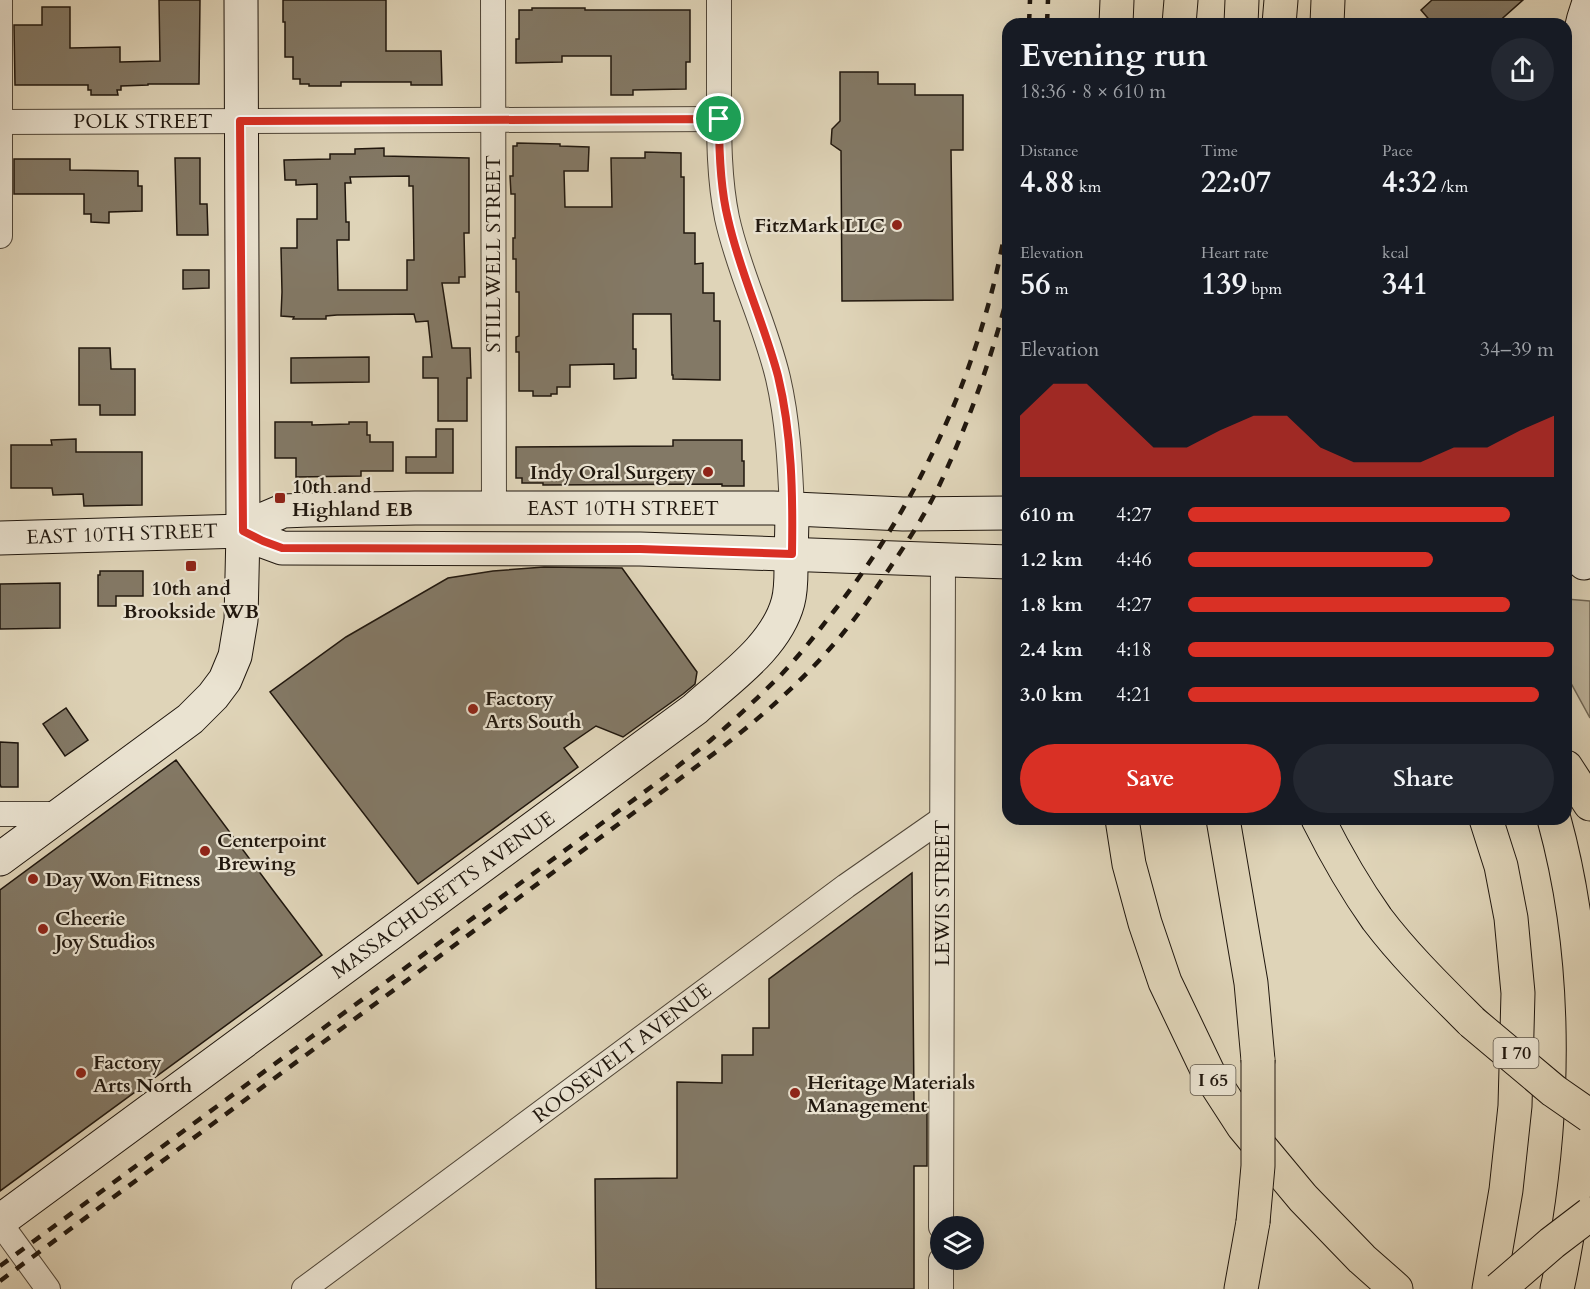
<!DOCTYPE html>
<html lang="en">
<head>
<meta charset="utf-8">
<style>
  :root { --surface:#171b24; --page:#242831; --text:#f1f3f6; --muted:#9ea1a6; --accent:#d93025 }
  body { margin:0; font-family:Cardo,serif; background:var(--page); color:var(--text); height:100vh; display:flex; flex-direction:column; font-size:22px; white-space:nowrap }
  * { box-sizing:border-box; margin:0 }
  p { font-size:20px; color:var(--muted) }
  .icon { flex:none; width:33px; height:33px; fill:none; stroke:currentColor; stroke-width:2; stroke-linecap:round; stroke-linejoin:round }
  .map { position:relative; flex:1; overflow:hidden }
  .panel { position:absolute; left:1002px; top:18px; width:570px; height:807px; display:flex; flex-direction:column; background:var(--surface); border-radius:18px; box-shadow:0 6px 24px #0002 }
  .panel>* { flex:none }
  .tools { position:absolute; left:930px; top:1216px; display:grid; gap:12px }
  .tools a { display:grid; place-items:center; width:54px; height:54px; border-radius:50%; background:var(--surface); box-shadow:0 6px 24px #0002; font-size:30px }
  .pin { position:absolute; display:grid; place-items:center; width:51px; height:51px; color:#fff; margin:-26px; border:3px solid #fff; border-radius:50%; box-shadow:0 2px 6px #0007 }
  .round { display:grid; place-items:center; flex:none; width:63px; height:63px; border-radius:32px; background:var(--page) }
  .summary { display:flex; align-items:center; justify-content:space-between; height:102px; padding:0 18px }
  h1 { font-size:33px; font-weight:700; line-height:45px }
  .stats { display:grid; grid-template-columns:repeat(3,1fr); gap:9px; height:102px; padding:6px 18px }
  .stats div { display:grid; align-content:center }
  .stats b { font-size:30px; font-weight:700 }
  .stats small { font-size:16px; font-weight:400 }
  .stats p { font-size:16px }
  .chart { height:168px; padding:12px 18px }
  .chart p { display:flex; justify-content:space-between }
  .chart svg { width:100%; height:108px; margin-top:6px; fill:var(--accent); opacity:.7 }
  .primary-button { display:flex; gap:12px; margin-top:auto; padding:12px 18px }
  .primary-button a { flex:1; height:69px; border-radius:36px; background:var(--accent); color:#fff; font-size:24px; font-weight:700; line-height:69px; text-align:center }
  .primary-button a+a { background:var(--page); color:var(--text) }
  ul { padding:0 18px; list-style:none; font-size:20px }
  li { display:grid; grid-template-columns:96px 72px 1fr; align-items:center; height:45px }
  li i { height:15px; border-radius:8px; background:var(--accent) }
  .map>svg:first-child { display:block }
</style>
</head>
<body>
<div class="map">
<svg width="1590" height="1289" viewBox="0 0 1590 1289">
  <rect width="100%" height="100%" fill="#dfd4b8"/>
  <filter id="stains"><feTurbulence type="fractalNoise" baseFrequency=".00333" numOctaves="4"/><feColorMatrix values="0 0 0 0 .2 0 0 0 0 .09 0 0 0 0 .02 0 0 0 .5 -.17"/></filter>
  <radialGradient id="worn" r=".72"><stop offset=".6" stop-color="#630" stop-opacity="0"/><stop offset="1" stop-color="#630" stop-opacity=".3"/></radialGradient>
  <!-- green -->
  <path fill="#bfb49b" stroke="#706654" stroke-width="1.5" d="M1566 599 1590 601V718L1566 674Z"/>
  <!-- building -->
  <g fill="#837966" stroke="#20170e" stroke-width="1.5" fill-rule="evenodd">
    <path d="M159 0H200L199 84H148V85L121 86V90H117L118 95H91V90H88V85H15L14 25H42V7H70V48L120 47V62L160 61Z"/>
    <path d="M283 0H386V51H441L442 85H411V82H341V86H309V84H300V79H293V57H285V22H283Z"/>
    <path d="M1432 0H1523L1496 24H1433L1421 10Z"/>
    <path d="M532 8H585V10H690V62H686V89L633 90V95H611V56H562V62L516 63V39H519V10H532Z"/>
    <path d="M840 72H878V84H915V95H963V150H951L953 300 842 301 841 151 831 144 832 129 840 121Z"/>
    <path d="M517 143 560 144V146L589 147 588 171H564L565 207H612L611 158H645V152L681 153V177H684V233H695V264L703 263V293H714V321H720V380L673 379V375H672L671 314H633V349H636V378L614 379V364L570 365V387H557V394H551V396H533V391H519V352H516V337L519 336V292H516V259H513V238H515V194H511L510 176H513V146H517Z"/>
    <path d="M384 148V156L469 158V233H464L465 277H459V283H442L452 348H470L471 378H467V421H438V378H423V357H432L428 321 416 322 414 314 337 315 326 316V319H293L294 317 281 316 282 292 281 248H297V219H317V184L296 185V180H285L284 160 330 159V154H355V149ZM409 176V186H413L414 260H407V290H338L337 240H349V222H346L345 183H351L350 177Z"/>
    <path d="M175 158H200V204H207L208 235H177Z"/>
    <path d="M14 159H70V170L138 171V186H142V211L109 212V223L91 222V214H84V194H14Z"/>
    <path d="M183 270H209V288L183 289Z"/>
    <path d="M79 348H110L111 369H135V415H100V405H79Z"/>
    <path d="M369 357V382L291 383V358Z"/>
    <path d="M275 422H312V425L349 424V422H367V435H370V442H393V471H361V476L296 477V458H275Z"/>
    <path d="M436 429H453V473H406V457H436Z"/>
    <path d="M76 439V452H142V505L84 506 83 494 53 495 52 488H11V445H52L51 440Z"/>
    <path d="M673 440H742V461H744V486H722V484L543 485V483H522V478H516V447L673 446Z"/>
    <path d="M544 567 622 568 697 672 695 684 683 694 623 737 596 726 564 748 578 767 418 884 270 692 346 637 448 578 493 571Z"/>
    <path d="M100 571H143V596H116V606H98V575H100Z"/>
    <path d="M60 583V628L0 629V584Z"/>
    <path d="M66 708 88 740 65 756 43 724Z"/>
    <path d="M0 742 18 743V787H1L0 784Z"/>
    <path d="M176 760 275 893 322 955 0 1191V890Z"/>
    <path d="M912 873 914 1104H927V1166H914V1289H596L595 1179 677 1178V1082L722 1083V1055H753V1028H769V979Z"/>
  </g>
  <g fill="none" stroke-linecap="round" stroke-linejoin="round">
    <defs>
      <g id="street">
        <path d="M493 0 494 508"/>
        <path d="M719 0C719 33 719 67 719 100 719 139 719 179 727 218 739 273 765 323 778 378 788 421 790 465 792 509"/>
        <path d="M0 122 719 119"/>
        <path d="M0 236V0"/>
        <path d="M0 814H61"/>
        <path d="M0 1223 48 1289"/>
        <path d="M941 1227 943 560"/>
        <path d="M304 1289 846 886 942 819"/>
        <path d="M941 1289V1260"/>
      </g>
      <g id="secondary">
        <path d="M243 531 263 541 282 548 640 549 1008 562"/>
        <path d="M0 538 243 531 264 519 283 511 309 510 415 508H773L903 514 1008 513"/>
        <path d="M1584 563 1580 449 1577 60C1578 39 1582 20 1590 0"/>
        <path d="M0 859 190 719 213 696 225 680 235 656 241 620 243 531 241 0"/>
        <path d="M0 1221 695 709C728 679 776 647 788 602 791 591 791 580 791 569 791 549 792 529 792 509"/>
      </g>
      <g id="highway">
        <path d="M1116 24 1117 0"/>
        <path d="M1179 24 1181 0"/>
        <path d="M1241 24 1242 0"/>
        <path d="M1279 24 1281 0"/>
        <path d="M1327 24 1328 0"/>
        <path d="M1566 767 1590 804"/>
        <path d="M1122 819 1129 864 1145 923 1165 982 1208 1072 1243 1126 1303 1198 1362 1259 1396 1289"/>
        <path d="M1223 819 1251 983 1258 1060"/>
        <path d="M1318 819C1335 853 1355 888 1377 919 1405 956 1439 989 1472 1022"/>
        <path d="M1486 819 1501 866 1511 918 1518 993 1515 1106 1506 1190 1489 1289"/>
        <path d="M1554 819C1590 950 1590 1092 1569 1226 1565 1247 1562 1268 1557 1289"/>
        <path d="M1241 1289 1253 1222"/>
      </g>
    </defs>
    <!-- street casing -->
    <use href="#street" stroke="#504638" stroke-width="26"/>
    <!-- secondary casing -->
    <use href="#secondary" stroke="#20170e" stroke-width="35"/>
    <!-- highway casing -->
    <use href="#highway" stroke="#20170e" stroke-width="35"/>
    <!-- street -->
    <use href="#street" stroke="#eae3d1" stroke-width="24"/>
    <!-- secondary -->
    <use href="#secondary" stroke="#eae3d1" stroke-width="33"/>
    <!-- highway -->
    <use href="#highway" stroke="#dfd4b8" stroke-width="33"/>
    <!-- rail -->
    <g stroke="#20170e" stroke-width="4.5" stroke-dasharray="10 10" stroke-linecap="butt">
      <path d="M1029 24 1030 0"/>
      <path d="M1047 24 1048 0"/>
      <path d="M0 1266 666 776C681 763 697 752 712 739 735 720 757 698 779 677 799 656 817 633 834 611 924 496 985 358 1008 214"/>
      <path d="M0 1281 716 752C764 715 810 675 848 627 861 611 873 593 885 575 904 547 924 517 939 486 968 424 991 360 1008 294"/>
    </g>
    <defs>
      <g id="highway-bridge">
        <path d="M1472 1022 1554 1091 1590 1116"/>
        <path d="M1253 1222 1258 1166V1060"/>
        <path d="M1499 1289 1552 1243 1590 1214"/>
      </g>
    </defs>
    <!-- highway-bridge casing -->
    <use href="#highway-bridge" stroke="#20170e" stroke-width="35" stroke-linecap="butt"/>
    <!-- highway-bridge -->
    <use href="#highway-bridge" stroke="#dfd4b8" stroke-width="33"/>
  </g>
  <g fill="none" stroke-linecap="round" stroke-linejoin="round">
    <defs>
      <path id="route" d="M719 119C719 152 720 187 728 219 740 273 764 323 778 376 792 434 793 495 792 554L640 549 282 548 263 541 243 531 240 121Z"/>
    </defs>
    <!-- route casing -->
    <use href="#route" stroke="#fff" stroke-width="12"/>
    <!-- route -->
    <use href="#route" stroke="#d93025" stroke-width="8"/>
  </g>
  <!-- markers -->
  <g fill="#8f2418" stroke="#eae3d1" stroke-width="2">
    <circle cx="897" cy="225" r="6"/>
    <circle cx="708" cy="472" r="6"/>
    <rect x="274" y="492" width="12" height="12" rx="3"/>
    <rect x="185" y="560" width="12" height="12" rx="3"/>
    <circle cx="473" cy="709" r="6"/>
    <circle cx="205" cy="851" r="6"/>
    <circle cx="33" cy="879" r="6"/>
    <circle cx="43" cy="929" r="6"/>
    <circle cx="81" cy="1073" r="6"/>
    <circle cx="795" cy="1093" r="6"/>
  </g>
  <g text-anchor="middle" dominant-baseline="central" stroke-width="4.5" stroke-linejoin="round" paint-order="stroke">
    <!-- shield labels -->
    <g fill="#eae3d1" stroke="#5d5448" stroke-width="1.5">
      <rect x="1493.5" y="1038" width="45" height="30" rx="4.5"/>
      <rect x="1190.5" y="1065" width="45" height="30" rx="4.5"/>
    </g>
    <g font-size="18" font-weight="bold" fill="#20170e">
      <text x="1516" y="1053">I 70</text>
      <text x="1213" y="1080">I 65</text>
    </g>
    <!-- street labels -->
    <g font-size="20" fill="#20170e" stroke="#eae3d1">
      <text x="143" y="121">POLK STREET</text>
      <text transform="translate(493 254) rotate(-90)">STILLWELL STREET</text>
      <text x="623" y="508">EAST 10TH STREET</text>
      <text transform="translate(122 534) rotate(-2)">EAST 10TH STREET</text>
      <text transform="translate(942 893) rotate(-90)">LEWIS STREET</text>
      <text transform="translate(443 895) rotate(-36)">MASSACHUSETTS AVENUE</text>
      <text transform="translate(622 1053) rotate(-37)">ROOSEVELT AVENUE</text>
    </g>
    <!-- poi labels -->
    <g font-size="20" font-weight="bold" fill="#20170e" stroke="#eae3d1" text-anchor="start">
      <text x="885" y="225" text-anchor="end">FitzMark LLC</text>
      <text x="696" y="472" text-anchor="end">Indy Oral Surgery</text>
      <text x="292" y="486">10th and<tspan x="292" dy="23">Highland EB</tspan></text>
      <text x="191" y="588" text-anchor="middle">10th and<tspan x="191" dy="23">Brookside WB</tspan></text>
      <text x="485" y="698">Factory<tspan x="485" dy="23">Arts South</tspan></text>
      <text x="217" y="840">Centerpoint<tspan x="217" dy="23">Brewing</tspan></text>
      <text x="45" y="879">Day Won Fitness</text>
      <text x="55" y="918">Cheerie<tspan x="55" dy="23">Joy Studios</tspan></text>
      <text x="93" y="1062">Factory<tspan x="93" dy="23">Arts North</tspan></text>
      <text x="807" y="1082">Heritage Materials<tspan x="807" dy="23">Management</tspan></text>
    </g>
  </g>
  <rect width="100%" height="100%" filter="url(#stains)"/>
  <rect width="100%" height="100%" fill="url(#worn)"/>
</svg>
<div class="tools">
<a><svg class="icon" aria-label="layers" viewBox="0 0 24 24"><path d="M12 4l9 5-9 5-9-5zM3 14l9 5 9-5"/></svg></a>
</div>
<div class="pin" style="left:719px;top:119px;background:#1e9e55"><svg class="icon" aria-label="arrive" viewBox="0 0 24 24"><path d="M6 21V4h12l-3 4 3 4H6"/></svg></div>
<section class="panel">
<div class="summary"><div><h1>Evening run</h1><p>18:36 · 8 × 610 m</p></div><a class="round"><svg class="icon" aria-label="share" viewBox="0 0 24 24"><path d="M12 15V3M7 8l5-5 5 5M5 13v7h14v-7"/></svg></a></div>
<div class="stats">
<div><p>Distance</p><b>4.88<small> km</small></b></div>
<div><p>Time</p><b>22:07</b></div>
<div><p>Pace</p><b>4:32<small> /km</small></b></div>
</div>
<div class="stats">
<div><p>Elevation</p><b>56<small> m</small></b></div>
<div><p>Heart rate</p><b>139<small> bpm</small></b></div>
<div><p>kcal</p><b>341</b></div>
</div>
<div class="chart"><p><span>Elevation</span>34–39 m</p>
<svg viewBox="0 0 160 44" preserveAspectRatio="none"><path d="M0 44V19L10 6L20 6L30 19L40 32L50 32L60 25L70 19L80 19L90 32L100 38L110 38L120 38L130 32L140 32L150 25L160 19V44z"/></svg>
</div>
<ul>
<li><b>610 m</b>4:27<i style="width:88%"></i></li>
<li><b>1.2 km</b>4:46<i style="width:67%"></i></li>
<li><b>1.8 km</b>4:27<i style="width:88%"></i></li>
<li><b>2.4 km</b>4:18<i style="width:100%"></i></li>
<li><b>3.0 km</b>4:21<i style="width:96%"></i></li>
</ul>
<div class="primary-button"><a>Save</a><a>Share</a></div>
</section>
</div>
</body>
</html>
